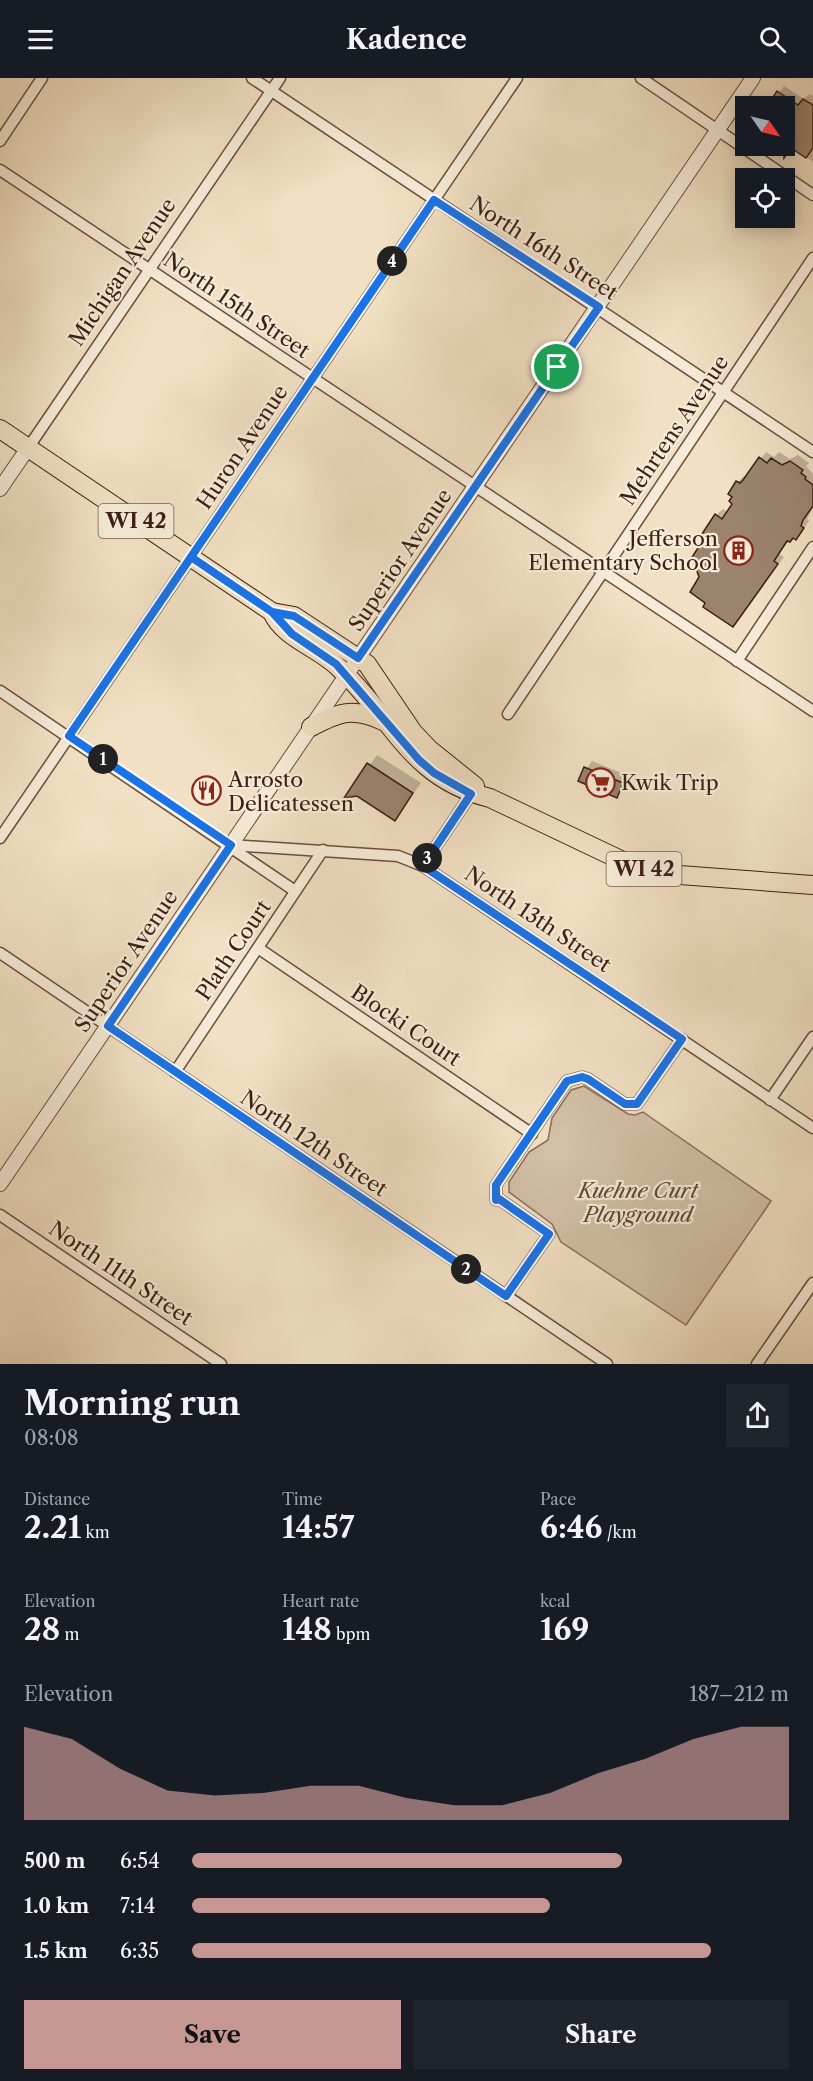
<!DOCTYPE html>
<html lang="en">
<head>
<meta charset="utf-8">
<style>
  :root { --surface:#171b24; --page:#20242c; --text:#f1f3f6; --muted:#9ea1a6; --accent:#c59692 }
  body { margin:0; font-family:"Libre Caslon Text",serif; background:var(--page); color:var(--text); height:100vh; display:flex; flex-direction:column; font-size:22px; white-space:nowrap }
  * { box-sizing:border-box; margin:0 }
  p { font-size:20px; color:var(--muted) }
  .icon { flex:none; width:33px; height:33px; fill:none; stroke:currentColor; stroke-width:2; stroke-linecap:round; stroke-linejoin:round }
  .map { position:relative; height:1286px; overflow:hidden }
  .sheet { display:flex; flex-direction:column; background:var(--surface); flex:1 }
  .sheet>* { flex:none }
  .needle { width:39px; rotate:124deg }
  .tools { position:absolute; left:735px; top:18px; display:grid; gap:12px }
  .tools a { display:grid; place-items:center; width:60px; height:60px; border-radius:0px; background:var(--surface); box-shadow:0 3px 15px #0003; font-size:30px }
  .pin { position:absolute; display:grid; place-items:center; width:51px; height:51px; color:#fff; margin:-26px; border:3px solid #fff; border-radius:50%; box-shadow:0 2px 6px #0007 }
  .km { position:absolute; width:30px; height:30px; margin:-15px; border-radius:50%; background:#222; color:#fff; font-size:16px; line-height:30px; text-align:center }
  .round { display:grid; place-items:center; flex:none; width:63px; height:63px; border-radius:0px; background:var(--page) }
  .overview { display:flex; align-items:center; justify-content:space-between; height:102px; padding:0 24px }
  h1 { font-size:33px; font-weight:700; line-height:45px }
  .figures { display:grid; grid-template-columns:repeat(3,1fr); gap:9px; height:102px; padding:6px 24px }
  .figures div { display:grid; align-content:center }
  .figures b { font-size:30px; font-weight:700 }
  .figures small { font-size:16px; font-weight:400 }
  .figures p { font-size:16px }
  .chart { height:168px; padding:12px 24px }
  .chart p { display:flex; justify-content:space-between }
  .chart svg { width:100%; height:108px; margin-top:6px; fill:var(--accent); opacity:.7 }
  .button { display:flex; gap:12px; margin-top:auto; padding:12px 24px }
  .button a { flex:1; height:69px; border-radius:0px; background:var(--accent); color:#111; font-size:24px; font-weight:700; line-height:69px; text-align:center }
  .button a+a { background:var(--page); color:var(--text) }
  ul { padding:0 24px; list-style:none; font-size:20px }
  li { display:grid; grid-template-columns:96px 72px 1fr; align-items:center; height:45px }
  li i { height:15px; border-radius:8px; background:var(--accent) }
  header { display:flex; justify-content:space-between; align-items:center; height:78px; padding:0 24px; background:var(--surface); font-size:27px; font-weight:700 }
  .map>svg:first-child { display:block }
</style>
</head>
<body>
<header><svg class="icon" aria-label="menu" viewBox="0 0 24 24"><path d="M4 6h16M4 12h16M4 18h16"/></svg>Kadence<svg class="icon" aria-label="search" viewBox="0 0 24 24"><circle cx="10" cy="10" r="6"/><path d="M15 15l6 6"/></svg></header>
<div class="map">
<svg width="813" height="1286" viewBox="0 0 813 1286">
  <rect width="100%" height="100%" fill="#f1e0c3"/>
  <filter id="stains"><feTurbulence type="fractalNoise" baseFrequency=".00333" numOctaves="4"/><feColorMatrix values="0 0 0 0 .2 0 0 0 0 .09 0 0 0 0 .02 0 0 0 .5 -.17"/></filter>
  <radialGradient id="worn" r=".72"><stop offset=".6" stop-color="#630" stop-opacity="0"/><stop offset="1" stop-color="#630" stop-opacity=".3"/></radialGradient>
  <!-- green -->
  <path fill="#d2bfa5" stroke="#886e5c" stroke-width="1.5" d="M584 1008 628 1036 635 1037 643 1034 771 1123 686 1247 561 1164 552 1146 509 1114V1104L529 1074 548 1062 552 1040 571 1012Z"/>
  <!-- shadow -->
  <g fill="#0003">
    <path d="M784 8 804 21 809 16 813 18V84L791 69 788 71 783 68 784 28H769Z"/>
    <path d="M766 374 774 379 779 374 790 381 798 377 809 385 806 388 813 396V429L807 441 809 443 802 453 789 462 779 476 784 479 733 547 707 524 701 500 706 461 716 437 723 431 728 434 734 425 738 404 744 398 747 400Z"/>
    <path d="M377 677 421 705 395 741 357 717 347 718Z"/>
    <path d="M592 683 629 698 623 711 617 718 580 702Z"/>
  </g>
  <!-- building -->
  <g fill="#9b836e" stroke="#3d1e12" stroke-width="1.5">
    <path d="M777 13 798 27 803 21 813 27V70L806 80 791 70 784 80V28H767Z"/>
    <path d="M759 379 767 385 771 380 782 387 790 383 803 392 801 395 806 399 805 401 813 407V428L803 442 801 448 804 450 796 462 793 460 790 464 787 463 774 483 778 486 733 549 703 529 705 525 690 514 699 499 692 479 704 461 700 459 715 436 722 441 732 426 729 423 732 419 728 416 736 403 740 405 743 402Z"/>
    <path d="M367 685 413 715 395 743 357 718 344 720Z"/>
    <path d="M584 689 623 705 617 720 578 703Z"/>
  </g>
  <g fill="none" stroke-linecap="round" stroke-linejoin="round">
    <defs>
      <g id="minor">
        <path d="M252 0 813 374"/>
        <path d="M641 0 813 117"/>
        <path d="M0 63 42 0"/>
        <path d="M0 92 813 633"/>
        <path d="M28 370 280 0"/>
        <path d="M737 583 813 469"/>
        <path d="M0 613 295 813"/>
        <path d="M508 636 813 180"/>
        <path d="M0 760 517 0"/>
        <path d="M231 767 398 778 423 788 813 1050"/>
        <path d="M423 788 471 716"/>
        <path d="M258 870 532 1056"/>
        <path d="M0 875 607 1286"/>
        <path d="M175 994 323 772"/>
        <path d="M770 1022 813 959"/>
        <path d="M0 1137 221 1286"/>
        <path d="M506 1218 549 1156 499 1121 496 1122V1107L567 1003 582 999 588 1001 625 1026H637L682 961"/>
        <path d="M757 1286 813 1205"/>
      </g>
      <g id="tertiary">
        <path d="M0 411 28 370"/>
        <path d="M0 1106 753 0"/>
      </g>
      <g id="primary">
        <path d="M0 351 272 534 294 538 367 586 413 654 429 671 475 708"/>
        <path d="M272 534C283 560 319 570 338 589 393 639 408 700 490 720L627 785 666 796 813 807"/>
        <path d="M311 649C340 634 352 629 383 643"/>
      </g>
    </defs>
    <!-- minor casing -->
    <use href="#minor" stroke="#6a4e3e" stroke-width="13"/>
    <!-- tertiary casing -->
    <use href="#tertiary" stroke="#6a4e3e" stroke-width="16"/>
    <!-- primary casing -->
    <use href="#primary" stroke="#3d1e12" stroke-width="20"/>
    <!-- minor -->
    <use href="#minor" stroke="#f6ebd8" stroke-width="10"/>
    <!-- tertiary -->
    <use href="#tertiary" stroke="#f6ebd8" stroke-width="14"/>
    <!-- primary -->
    <use href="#primary" stroke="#f1e0c3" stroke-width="18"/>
  </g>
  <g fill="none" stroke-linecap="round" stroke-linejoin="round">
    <defs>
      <path id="route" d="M557 289 358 580 294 538 272 534 191 479 69 658 231 767 108 948 506 1218 549 1156 499 1121 496 1122V1107L567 1003 582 999 588 1001 625 1026H637L682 961 423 788 471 716 434 695 419 682 336 586 292 556 272 534 191 479 434 122 599 229 557 289"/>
    </defs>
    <!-- route casing -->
    <use href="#route" stroke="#fff" stroke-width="12"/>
    <!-- route -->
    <use href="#route" stroke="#1a73e8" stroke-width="8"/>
  </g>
  <!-- icons -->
  <defs>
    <symbol id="building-ring" viewBox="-11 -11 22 22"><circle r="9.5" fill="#f6ebd8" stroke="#8f2418" stroke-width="1.5"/><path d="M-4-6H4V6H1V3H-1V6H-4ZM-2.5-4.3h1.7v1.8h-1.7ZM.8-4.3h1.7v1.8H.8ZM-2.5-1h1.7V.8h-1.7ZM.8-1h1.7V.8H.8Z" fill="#8f2418"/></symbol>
    <symbol id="supermarket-ring" viewBox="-11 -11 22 22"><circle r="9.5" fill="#f6ebd8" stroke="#8f2418" stroke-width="1.5"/><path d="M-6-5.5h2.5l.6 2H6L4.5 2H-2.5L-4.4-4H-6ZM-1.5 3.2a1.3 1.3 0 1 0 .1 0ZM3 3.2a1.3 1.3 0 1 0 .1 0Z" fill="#8f2418"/></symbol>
    <symbol id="restaurant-ring" viewBox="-11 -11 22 22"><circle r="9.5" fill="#f6ebd8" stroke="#8f2418" stroke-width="1.5"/><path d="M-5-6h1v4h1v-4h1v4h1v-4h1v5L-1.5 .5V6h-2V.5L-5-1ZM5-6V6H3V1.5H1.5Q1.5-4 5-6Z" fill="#8f2418"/></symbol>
  </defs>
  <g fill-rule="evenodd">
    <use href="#building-ring" x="722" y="456" width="33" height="33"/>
    <use href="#supermarket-ring" x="584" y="688" width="33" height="33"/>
    <use href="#restaurant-ring" x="190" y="696" width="33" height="33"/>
  </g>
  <g text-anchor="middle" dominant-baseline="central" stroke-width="4.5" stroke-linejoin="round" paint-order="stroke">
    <!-- shield labels -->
    <g fill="#f6ebd8" stroke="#745c4d" stroke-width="1.5">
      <rect x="98.5" y="426" width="75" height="34" rx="4.5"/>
      <rect x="606.5" y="774" width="75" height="34" rx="4.5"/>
    </g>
    <g font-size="20" font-weight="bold" fill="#3d1e12">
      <text x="136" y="443">WI 42</text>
      <text x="644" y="791">WI 42</text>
    </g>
    <!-- street labels -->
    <g font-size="21" fill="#3d1e12" stroke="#f6ebd8">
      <text transform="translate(544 170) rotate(33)">North 16th Street</text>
      <text transform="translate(122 194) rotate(-56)">Michigan Avenue</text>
      <text transform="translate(237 227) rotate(34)">North 15th Street</text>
      <text transform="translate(674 352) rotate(-56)">Mehrtens Avenue</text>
      <text transform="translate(242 369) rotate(-56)">Huron Avenue</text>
      <text transform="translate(400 482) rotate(-56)">Superior Avenue</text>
      <text transform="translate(538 841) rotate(34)">North 13th Street</text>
      <text transform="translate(233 872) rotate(-56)">Plath Court</text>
      <text transform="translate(126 883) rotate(-56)">Superior Avenue</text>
      <text transform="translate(406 947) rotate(34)">Blocki Court</text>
      <text transform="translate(314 1065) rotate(34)">North 12th Street</text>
      <text transform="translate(121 1195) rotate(34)">North 11th Street</text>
    </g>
    <!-- poi labels -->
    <g font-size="21" fill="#3d1e12" stroke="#f6ebd8" text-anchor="start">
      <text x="718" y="460" text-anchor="end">Jefferson<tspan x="718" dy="24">Elementary School</tspan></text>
      <text x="228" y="701">Arrosto<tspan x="228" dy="24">Delicatessen</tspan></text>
      <text x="621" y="704">Kwik Trip</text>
    </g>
    <!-- park labels -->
    <g font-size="21" font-style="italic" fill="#624637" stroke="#f6ebd8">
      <text x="638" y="1112">Kuehne Curt<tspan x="638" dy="24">Playground</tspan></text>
    </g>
  </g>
  <rect width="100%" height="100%" filter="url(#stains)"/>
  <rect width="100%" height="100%" fill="url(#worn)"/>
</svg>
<div class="tools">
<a><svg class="needle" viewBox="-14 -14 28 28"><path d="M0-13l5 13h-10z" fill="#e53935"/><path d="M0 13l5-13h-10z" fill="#9ea1a6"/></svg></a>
<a><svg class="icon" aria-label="locate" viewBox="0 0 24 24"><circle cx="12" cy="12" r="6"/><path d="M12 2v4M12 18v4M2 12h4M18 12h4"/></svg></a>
</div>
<div class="pin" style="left:557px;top:289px;background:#1e9e55"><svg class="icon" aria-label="arrive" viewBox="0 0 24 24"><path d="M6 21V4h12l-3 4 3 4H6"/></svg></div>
<b class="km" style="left:103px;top:681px">1</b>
<b class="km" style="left:466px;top:1191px">2</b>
<b class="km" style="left:427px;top:780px">3</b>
<b class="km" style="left:392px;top:183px">4</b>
</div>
<section class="sheet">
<div class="overview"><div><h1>Morning run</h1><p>08:08</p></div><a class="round"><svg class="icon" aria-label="share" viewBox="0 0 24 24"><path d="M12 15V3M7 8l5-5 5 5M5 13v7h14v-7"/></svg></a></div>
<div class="figures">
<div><p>Distance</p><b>2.21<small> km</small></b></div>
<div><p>Time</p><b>14:57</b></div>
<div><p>Pace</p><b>6:46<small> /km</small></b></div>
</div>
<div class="figures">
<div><p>Elevation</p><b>28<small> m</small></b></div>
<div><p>Heart rate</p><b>148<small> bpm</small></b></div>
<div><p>kcal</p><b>169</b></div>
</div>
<div class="chart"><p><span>Elevation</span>187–212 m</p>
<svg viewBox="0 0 160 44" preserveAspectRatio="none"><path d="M0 44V6L10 11L20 23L30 32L40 34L50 33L60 30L70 30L80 35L90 38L100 38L110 33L120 25L130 19L140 11L150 6L160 6V44z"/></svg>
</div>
<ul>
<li><b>500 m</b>6:54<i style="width:72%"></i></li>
<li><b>1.0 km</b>7:14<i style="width:60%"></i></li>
<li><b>1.5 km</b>6:35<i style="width:87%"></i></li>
</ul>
<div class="button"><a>Save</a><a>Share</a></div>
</section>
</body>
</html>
